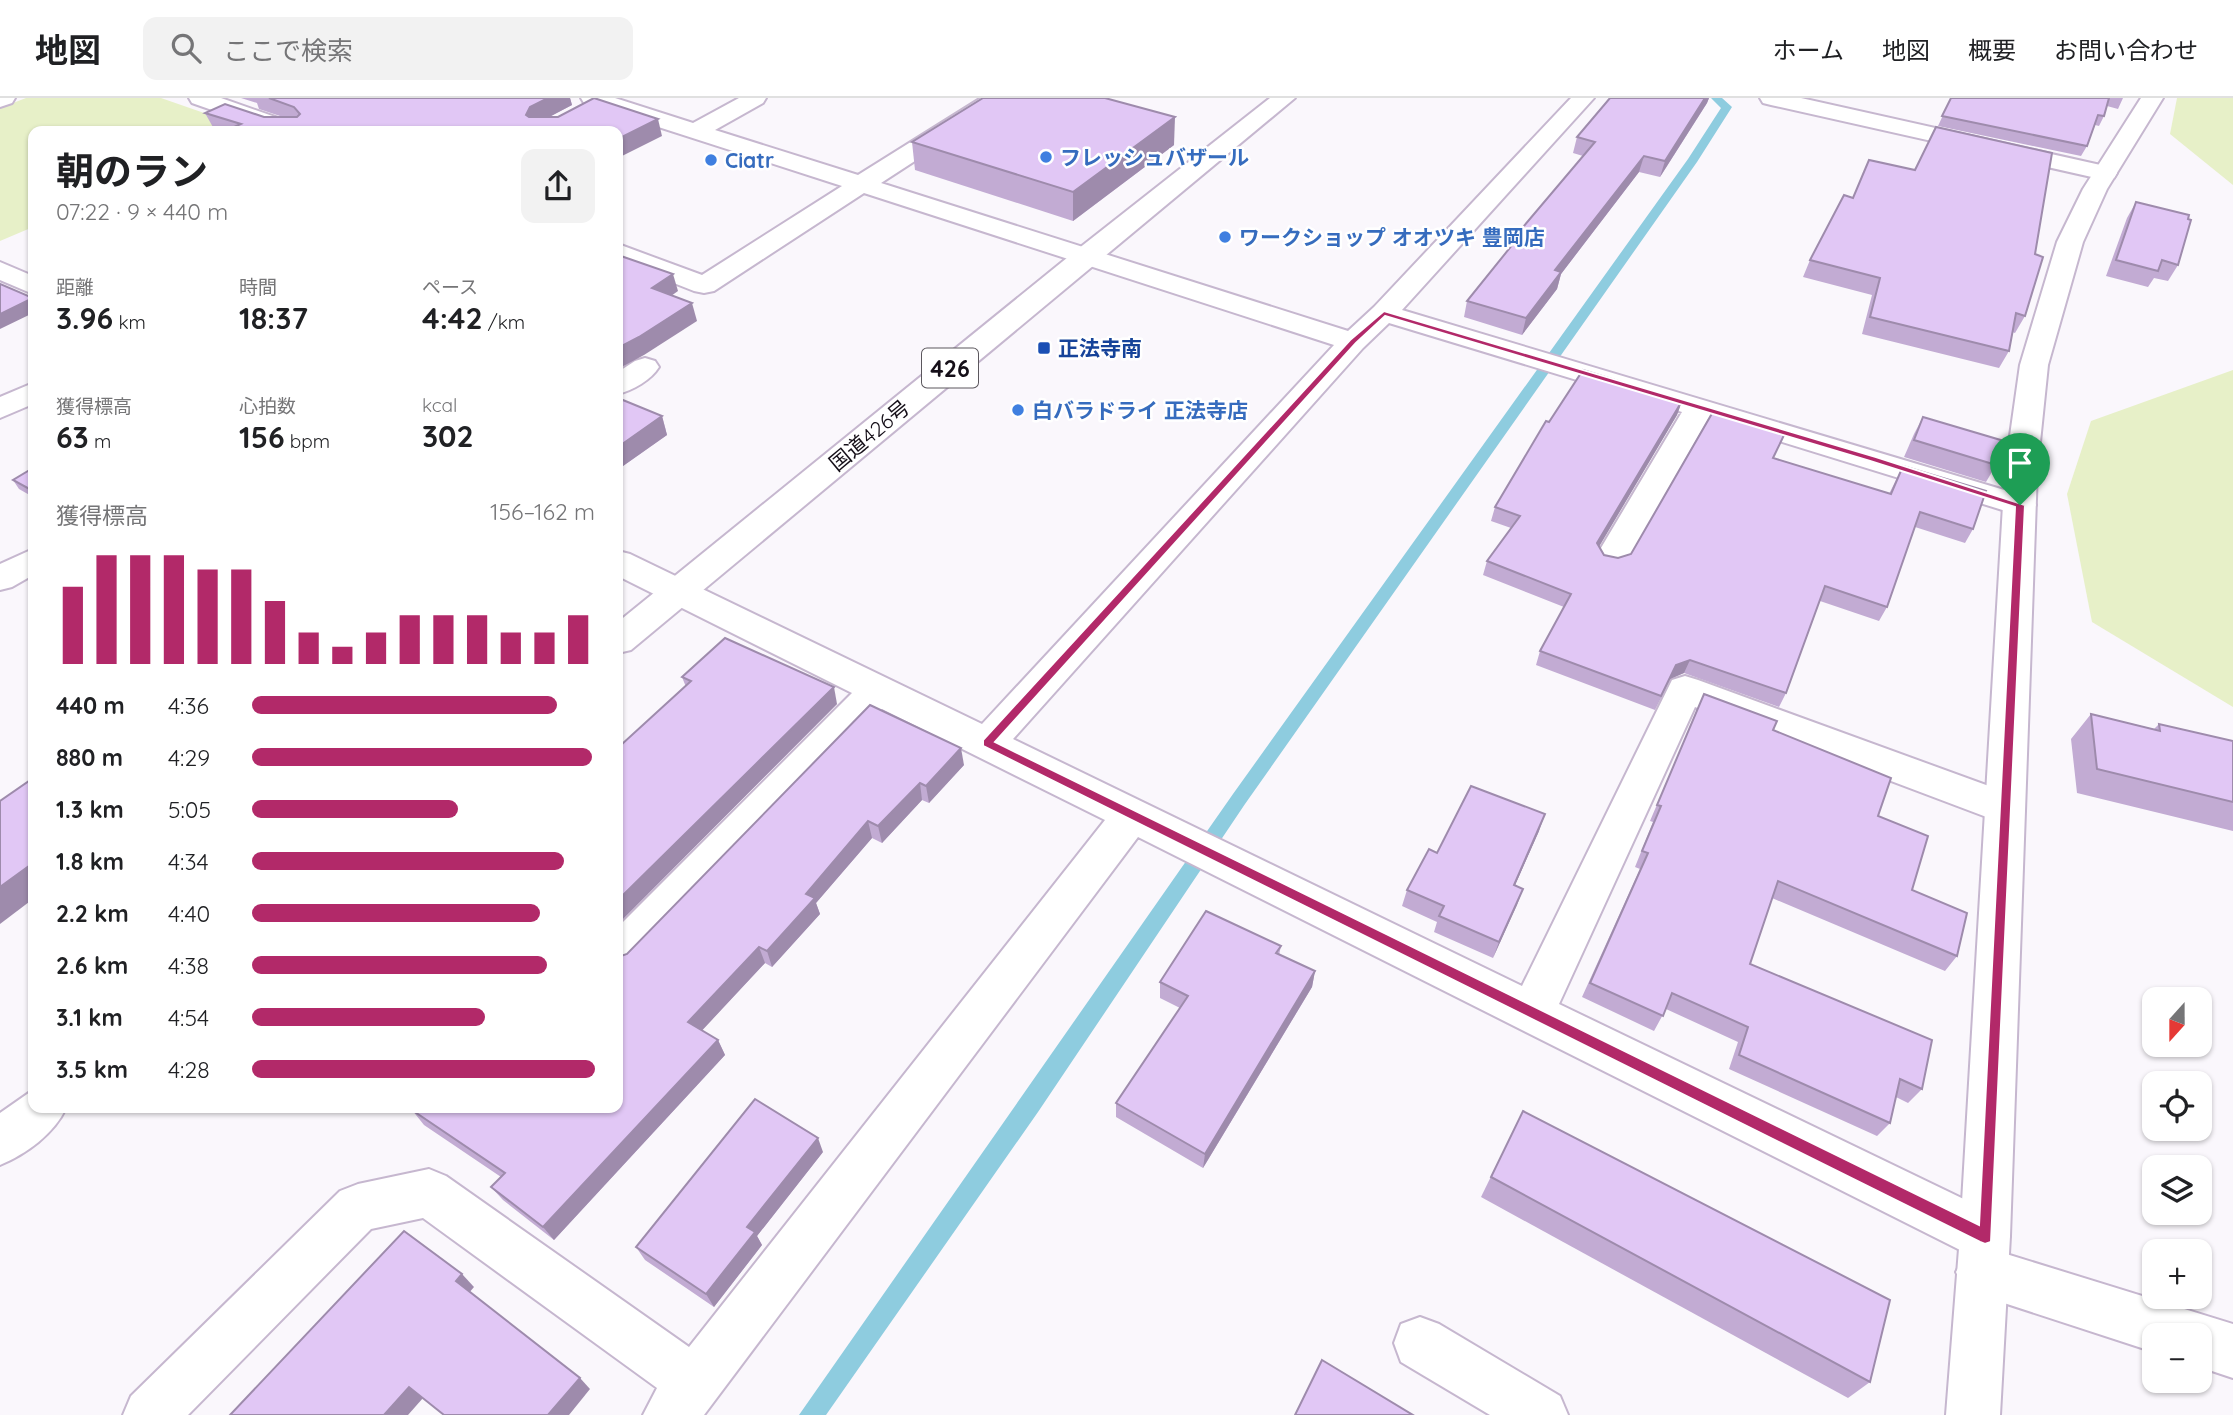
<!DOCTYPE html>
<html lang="ja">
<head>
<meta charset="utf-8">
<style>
  :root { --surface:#fff; --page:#f2f2f2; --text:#202124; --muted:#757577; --line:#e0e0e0; --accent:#b22969 }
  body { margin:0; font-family:Quicksand,"Noto Sans JP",sans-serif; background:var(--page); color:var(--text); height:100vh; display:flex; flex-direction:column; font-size:26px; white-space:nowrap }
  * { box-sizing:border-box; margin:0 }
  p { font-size:23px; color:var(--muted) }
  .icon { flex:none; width:38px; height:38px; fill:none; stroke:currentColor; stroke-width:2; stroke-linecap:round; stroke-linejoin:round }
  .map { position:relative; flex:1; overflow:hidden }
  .sheet { position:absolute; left:28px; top:28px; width:595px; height:987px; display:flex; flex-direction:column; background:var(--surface); border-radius:14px; box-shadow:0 2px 5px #0004 }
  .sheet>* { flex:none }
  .needle { width:46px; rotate:201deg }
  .fabs { position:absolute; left:2142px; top:889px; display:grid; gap:14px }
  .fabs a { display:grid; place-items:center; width:70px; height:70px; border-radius:14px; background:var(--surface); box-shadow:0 2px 5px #0004; font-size:35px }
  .pin { position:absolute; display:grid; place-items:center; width:60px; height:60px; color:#fff; margin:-72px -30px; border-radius:50% 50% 50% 0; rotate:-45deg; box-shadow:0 0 7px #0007 }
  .pin .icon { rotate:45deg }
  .round { display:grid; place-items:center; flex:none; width:74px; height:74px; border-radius:14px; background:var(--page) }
  .overview { display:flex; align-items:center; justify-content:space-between; height:119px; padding:0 28px }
  h1 { font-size:38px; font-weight:700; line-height:52px }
  .metrics { display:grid; grid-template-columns:repeat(3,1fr); gap:10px; height:119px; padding:7px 28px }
  .metrics div { display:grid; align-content:center }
  .metrics b { font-size:30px; font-weight:700 }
  .metrics small { font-size:19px; font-weight:400 }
  .metrics p { font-size:19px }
  .chart { height:196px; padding:14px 28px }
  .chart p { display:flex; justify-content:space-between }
  .chart svg { width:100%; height:126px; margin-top:7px; stroke:var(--accent); stroke-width:6 }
  ul { padding:0 28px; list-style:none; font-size:23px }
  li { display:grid; grid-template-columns:112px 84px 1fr; align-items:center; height:52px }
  li i { height:18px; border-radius:9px; background:var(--accent) }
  header { display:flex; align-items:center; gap:42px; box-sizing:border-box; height:98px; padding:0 35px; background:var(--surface); border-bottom:2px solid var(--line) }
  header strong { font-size:33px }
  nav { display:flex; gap:38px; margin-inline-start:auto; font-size:24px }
  .search { width:490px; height:63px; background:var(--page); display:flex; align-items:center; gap:18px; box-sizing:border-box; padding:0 24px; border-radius:14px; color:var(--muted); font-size:26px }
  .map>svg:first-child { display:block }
</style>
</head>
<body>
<header>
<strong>地図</strong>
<div class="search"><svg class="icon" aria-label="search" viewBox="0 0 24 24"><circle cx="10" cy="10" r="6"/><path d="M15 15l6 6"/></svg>ここで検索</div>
<nav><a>ホーム</a><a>地図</a><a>概要</a><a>お問い合わせ</a></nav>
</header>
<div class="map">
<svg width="2233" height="1317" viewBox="0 0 2233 1317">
  <rect width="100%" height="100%" fill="#faf7fc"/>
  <!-- green -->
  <g fill="#e7f0c8">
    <path d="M26 0H161L253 32 33 33V129L0 143V10Z"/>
    <path d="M2177 0H2233V87L2170 36Z"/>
    <path d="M2233 272V609L2092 524 2067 396 2091 323Z"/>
  </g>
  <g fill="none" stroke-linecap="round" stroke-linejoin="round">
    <!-- stream -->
    <path fill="#8eccdf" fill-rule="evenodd" d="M1711 0H1722L1732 9 1697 64 1245 706 1038 1014 826 1317H799L1233 696 1688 61 1721 10Z"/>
    <defs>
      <g id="street">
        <path d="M0 0H15L12 5 0 9Z"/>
        <path d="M189 0H221L301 28 305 33H272L192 5Z"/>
        <path d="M581 0H615L693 25 739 0H766L763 5 715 32 858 77 981 0H1007L1004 5 881 85 1348 233 1374 209 1571 0H1594L1402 212 2031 400 2036 407 2031 414 2020 417 2009 414 1708 321 1624 468 1612 471 1600 468 1595 460 1682 314 1389 225 1363 250 1013 641 1522 888 1672 582 1685 578 1698 582 2019 699 2025 710 2019 721 2005 726 1695 609 1559 906 2003 1120 2010 1138 2003 1155 2233 1226V1280L2200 1269V1237H2154V1254L1964 1192 1956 1174 1966 1155 1138 739 704 1317H643L657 1290 423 1120 371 1131 188 1317H123L131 1298 340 1093 358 1086 429 1071 446 1078 689 1249 1105 722 882 611 633 870 618 875V829L852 595 618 478V453L630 456 982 626 1334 247 864 95 714 193 704 195 694 193 618 163V146L702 177 842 88 584 5Z"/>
        <path d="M1760 0H1801L2105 68 2114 70 2117 75 2114 80 2105 82 1771 7 1763 5Z"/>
        <path d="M0 164 33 178V196L0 182Z"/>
        <path d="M645 260 655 263 659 269C651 282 633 292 618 296V274L635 263Z"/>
        <path d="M33 285V306L0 320V299Z"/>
        <path d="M33 451V477L12 489 0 492V466Z"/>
        <path d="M1420 1219 1439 1226 1560 1298 1568 1317H1490L1401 1264 1394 1245 1401 1226Z"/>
      </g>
      <path id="secondary" d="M2141 0H2163L2107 91 2083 144 2048 267 2037 373 2010 1138 2000 1317H1946L1960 1138 2005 373 2020 267 2057 144 2083 91Z"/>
      <g id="highway">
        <path d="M1270 0H1295L631 552 618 555V524L1078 151Z"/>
        <path d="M33 992V1010H66C54 1036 26 1056 0 1067V1015Z"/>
      </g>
    </defs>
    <!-- street casing -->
    <use href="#street" stroke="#c6b7cf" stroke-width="4"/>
    <!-- secondary casing -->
    <use href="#secondary" stroke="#c6b7cf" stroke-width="4"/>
    <!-- highway casing -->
    <use href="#highway" stroke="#c6b7cf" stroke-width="4"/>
    <!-- street -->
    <use href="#street" fill="#fff" fill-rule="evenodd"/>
    <!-- secondary -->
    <use href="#secondary" fill="#fff" fill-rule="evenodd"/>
    <!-- highway -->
    <use href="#highway" fill="#fff" fill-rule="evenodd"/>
  </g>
  <!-- wall -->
  <g fill="#c2abd3">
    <path d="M241 0H570L572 7 549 19 662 38 618 33H219L214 31 205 15 264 19H283L259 11 257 5Z"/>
    <path d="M1610 0H1709L1707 5 1660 79 1639 74 1561 176 1557 191 1522 237 1464 219 1467 203 1516 143 1518 135 1583 58 1573 55 1577 39Z"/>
    <path d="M1951 0H2123L2118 11 2107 8 2104 18 2099 28 2095 27 2087 48 2081 58 1938 28Z"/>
    <path d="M912 44 1174 47 1073 123 915 72Z"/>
    <path d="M2136 104 2178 167 2168 183 2154 180 2148 189 2106 178 2127 120Z"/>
    <path d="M2035 156 2025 218 2015 235 2012 234 2009 253 1999 270 1862 236 1872 197 1803 179 1810 162Z"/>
    <path d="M618 300 662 318 667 337 623 368 618 366Z"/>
    <path d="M1682 303 1677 317 1599 448 1604 457 1618 460 1631 456 1774 360 1889 396 1903 368 1973 431 1965 445 1915 429 1887 509 1879 523 1820 503 1786 595 1779 609 1684 575 1670 581 1655 612 1536 567 1540 553 1564 509 1483 477 1487 463 1511 430 1491 423 1495 409 1549 324Z"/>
    <path d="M1923 319 1996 367 1986 384 1904 359 1914 336Z"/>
    <path d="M33 370V399L19 391 13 382Z"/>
    <path d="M682 579 837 606 618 826V645L621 647 686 589Z"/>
    <path d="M1704 596 1773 632 1878 718 1912 792 1957 858 1945 873 1772 800 1750 866 1922 991 1908 1005 1896 999 1890 1025 1877 1038 1729 971 1738 944 1666 911 1654 933 1582 899 1640 771 1635 769 1653 724 1650 723Z"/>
    <path d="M870 607 964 667 929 705 922 702 882 745 872 740 816 805 820 816 772 869 765 865 702 932 718 942 725 957 554 1142 503 1102 491 1089 501 1079 424 1027 412 1012 627 856Z"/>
    <path d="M2091 616 2154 631 2159 626 2233 643V733L2077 695 2071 641Z"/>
    <path d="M1539 733 1515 787 1523 791 1493 860 1434 834 1437 824 1402 808 1407 792 1437 755Z"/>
    <path d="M1281 848 1279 857 1315 873 1312 889 1203 1070 1116 1019V1005L1180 910 1160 900V884Z"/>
    <path d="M1523 1013 1870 1284 1848 1300 1481 1099Z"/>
    <path d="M823 1054 757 1138 762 1147 714 1209 645 1162 636 1149Z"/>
  </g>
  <!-- shaded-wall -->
  <g fill="#9e8bac">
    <path d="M548 0H570L572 7 536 26 526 17 530 9Z"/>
    <path d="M1705 0H1709L1707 5 1660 79 1665 63Z"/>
    <path d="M1175 19 1174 47 1073 123V94Z"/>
    <path d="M658 21 662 38 618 60V41Z"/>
    <path d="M1644 58 1639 74 1561 176 1557 191 1522 237 1526 220 1555 172Z"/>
    <path d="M673 176 678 193 657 208 652 190Z"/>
    <path d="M33 200V215L0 231V216Z"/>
    <path d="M692 205 697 223 644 257 618 271V250Z"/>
    <path d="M1682 303 1677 317 1593 459 1597 445Z"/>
    <path d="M662 318 667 337 623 368 618 353V349Z"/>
    <path d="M1690 562 1684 575 1670 581 1655 612 1676 567Z"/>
    <path d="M834 589 837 606 618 826V802Z"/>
    <path d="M961 650 964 667 929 705 926 688Z"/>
    <path d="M920 685 922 702 882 745 878 728Z"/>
    <path d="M1545 716 1539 733 1508 803 1514 787Z"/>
    <path d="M868 723 872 740 816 805 820 816 772 869 767 853 806 796Z"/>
    <path d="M33 765V801L0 826V789Z"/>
    <path d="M1523 791 1517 807 1493 860 1499 844Z"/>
    <path d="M759 849 765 865 696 939 688 924Z"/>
    <path d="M1315 873 1312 889 1203 1070 1205 1056Z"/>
    <path d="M718 942 725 957 554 1142 543 1129Z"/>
    <path d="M818 1040 823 1054 757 1138 762 1147 714 1209 706 1196 747 1129Z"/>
    <path d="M462 1176 474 1189 468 1196 456 1183Z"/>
    <path d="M580 1280 590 1291 569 1317H548Z"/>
    <path d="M409 1289 423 1300 408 1317H384Z"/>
  </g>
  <!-- building -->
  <g fill="#e1c7f5" stroke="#9e8bac" stroke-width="2">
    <path d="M269 0H548L530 9 526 17 529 19H558L594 0 658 21 618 41V33H225L241 26 205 15 225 6 264 19H297L300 16 294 9Z"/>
    <path d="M983 0H1105L1175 19 1073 94 912 44Z"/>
    <path d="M1610 0H1705L1665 63 1644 58 1555 172 1561 174 1526 220 1467 203 1521 136 1518 135 1595 44 1577 39Z"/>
    <path d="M1951 0H2109L2104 18 2098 17 2087 48 1942 18Z"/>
    <path d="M1936 29 2052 55 2035 156 2043 159 2025 218 2016 215 2009 253 1870 219 1880 180 1810 162 1844 97 1853 100 1869 62 1915 72Z"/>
    <path d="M2136 104 2189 117 2188 121 2191 122 2178 167 2162 162 2158 173 2116 162Z"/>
    <path d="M618 157 673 176 652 190 692 205 639 239 618 250Z"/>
    <path d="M0 186 33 200 0 216Z"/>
    <path d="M1583 272 1682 303 1597 445 1604 457 1618 460 1631 456 1714 312 1786 333 1773 360 1891 396 1903 368 1986 393 1973 431 1920 414 1887 509 1825 488 1786 595 1690 562 1676 567 1661 598 1540 553 1571 496 1487 463 1520 418 1495 409 1546 323 1549 324Z"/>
    <path d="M618 300 662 318 618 349Z"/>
    <path d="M1923 319 2004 343 1996 367 1914 342Z"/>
    <path d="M33 370V393L13 382Z"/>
    <path d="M725 540 834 589 618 802V645L621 647 691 583 682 579Z"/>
    <path d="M1704 596 1777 623 1773 632 1891 680 1878 718 1928 738 1912 792 1967 815 1957 858 1778 783 1750 866 1932 942 1922 991 1900 981 1890 1025 1739 957 1748 929 1672 895 1663 918 1590 885 1648 755 1642 753 1661 708 1657 707Z"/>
    <path d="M870 607 961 650 926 688 920 685 878 728 868 723 806 796 815 800 767 853 759 849 688 924 718 942 543 1129 491 1089 505 1075 412 1012 415 1010H618V859L627 856Z"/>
    <path d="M2091 616 2160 633 2159 626 2233 643V704L2097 671Z"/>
    <path d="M29 683 33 685V765L0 789V703Z"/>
    <path d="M1471 688 1545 716 1514 787 1523 791 1499 844 1439 818 1444 808 1407 792 1429 751 1437 755Z"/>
    <path d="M1206 813 1281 848 1276 855 1315 873 1205 1056 1116 1005 1188 898 1160 884Z"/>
    <path d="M755 1001 818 1040 747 1129 755 1134 706 1196 636 1149Z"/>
    <path d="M1523 1013 1890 1202 1870 1284 1491 1079Z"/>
    <path d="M404 1133 462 1176 456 1183 580 1280 548 1317H444L409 1289 384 1317H230Z"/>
    <path d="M1322 1262 1413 1317H1295Z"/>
  </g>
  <!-- route -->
  <path fill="#b22969" stroke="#fff" stroke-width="2" fill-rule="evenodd" d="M1384 213 1876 359 2025 407 1991 1144 1985 1146 1980 1144 983 648V642L1350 242ZM1385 218 1870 363 2015 409 1979 1127 995 644 1356 245Z"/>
  <!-- markers -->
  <g fill="#3f7fe0" stroke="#fff" stroke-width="2.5">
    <circle cx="1046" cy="59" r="7"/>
    <circle cx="711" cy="62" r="7"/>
    <circle cx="1225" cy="139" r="7"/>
    <circle cx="1018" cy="312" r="7"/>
  </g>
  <rect fill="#1a4fb4" stroke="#fff" stroke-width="2.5" x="1037" y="243" width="14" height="14" rx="3.5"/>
  <g text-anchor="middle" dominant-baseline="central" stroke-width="5" stroke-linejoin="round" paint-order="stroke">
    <!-- far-shop labels -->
    <g font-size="21" font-weight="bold" fill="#366cbe" stroke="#fff" text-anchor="start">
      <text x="1060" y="59">フレッシュバザール</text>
      <text x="725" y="62">Ciatr</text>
      <text x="1239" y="139">ワークショップ オオツキ 豊岡店</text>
      <text x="1032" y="312">白バラドライ 正法寺店</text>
    </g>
    <!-- far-transit labels -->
    <g font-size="21" font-weight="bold" fill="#164399" stroke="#fff" text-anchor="start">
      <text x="1058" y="250">正法寺南</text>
    </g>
    <!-- far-street labels -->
    <g font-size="21" fill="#150f18" stroke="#fff">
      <text transform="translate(869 337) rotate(-40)">国道426号</text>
    </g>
    <!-- shield labels -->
    <rect fill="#fff" stroke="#5b575d" stroke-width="2" x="922" y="250.5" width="56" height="39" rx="5"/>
    <g font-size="23" font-weight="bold" fill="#150f18">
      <text x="950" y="270">426</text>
    </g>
  </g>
</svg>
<div class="fabs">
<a><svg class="needle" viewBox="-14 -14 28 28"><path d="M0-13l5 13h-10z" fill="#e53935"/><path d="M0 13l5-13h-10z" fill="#757577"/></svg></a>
<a><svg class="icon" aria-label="locate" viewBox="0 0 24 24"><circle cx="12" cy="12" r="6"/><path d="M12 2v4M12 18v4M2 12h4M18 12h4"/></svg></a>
<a><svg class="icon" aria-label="layers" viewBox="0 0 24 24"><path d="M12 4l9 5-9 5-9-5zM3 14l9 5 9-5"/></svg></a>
<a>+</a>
<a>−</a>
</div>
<div class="pin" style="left:2020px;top:407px;background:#1e9e55"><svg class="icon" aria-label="arrive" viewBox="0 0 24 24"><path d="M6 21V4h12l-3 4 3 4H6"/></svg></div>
<section class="sheet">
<div class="overview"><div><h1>朝のラン</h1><p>07:22 · 9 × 440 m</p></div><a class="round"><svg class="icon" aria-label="share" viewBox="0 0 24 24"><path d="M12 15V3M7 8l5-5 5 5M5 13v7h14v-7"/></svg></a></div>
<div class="metrics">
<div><p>距離</p><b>3.96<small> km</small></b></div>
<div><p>時間</p><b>18:37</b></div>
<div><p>ペース</p><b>4:42<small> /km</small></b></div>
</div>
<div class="metrics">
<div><p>獲得標高</p><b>63<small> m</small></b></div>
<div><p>心拍数</p><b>156<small> bpm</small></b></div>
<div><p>kcal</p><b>302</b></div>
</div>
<div class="chart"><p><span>獲得標高</span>156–162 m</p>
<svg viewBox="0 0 160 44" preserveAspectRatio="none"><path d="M5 44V17M15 44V6M25 44V6M35 44V6M45 44V11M55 44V11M65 44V22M75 44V33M85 44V38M95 44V33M105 44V27M115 44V27M125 44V27M135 44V33M145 44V33M155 44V27"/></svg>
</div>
<ul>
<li><b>440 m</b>4:36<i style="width:89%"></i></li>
<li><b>880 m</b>4:29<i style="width:99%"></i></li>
<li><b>1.3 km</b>5:05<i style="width:60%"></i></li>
<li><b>1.8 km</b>4:34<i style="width:91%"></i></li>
<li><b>2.2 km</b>4:40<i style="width:84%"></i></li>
<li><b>2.6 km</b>4:38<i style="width:86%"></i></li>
<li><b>3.1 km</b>4:54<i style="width:68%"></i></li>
<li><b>3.5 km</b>4:28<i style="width:100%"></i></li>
</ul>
</section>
</div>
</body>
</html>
